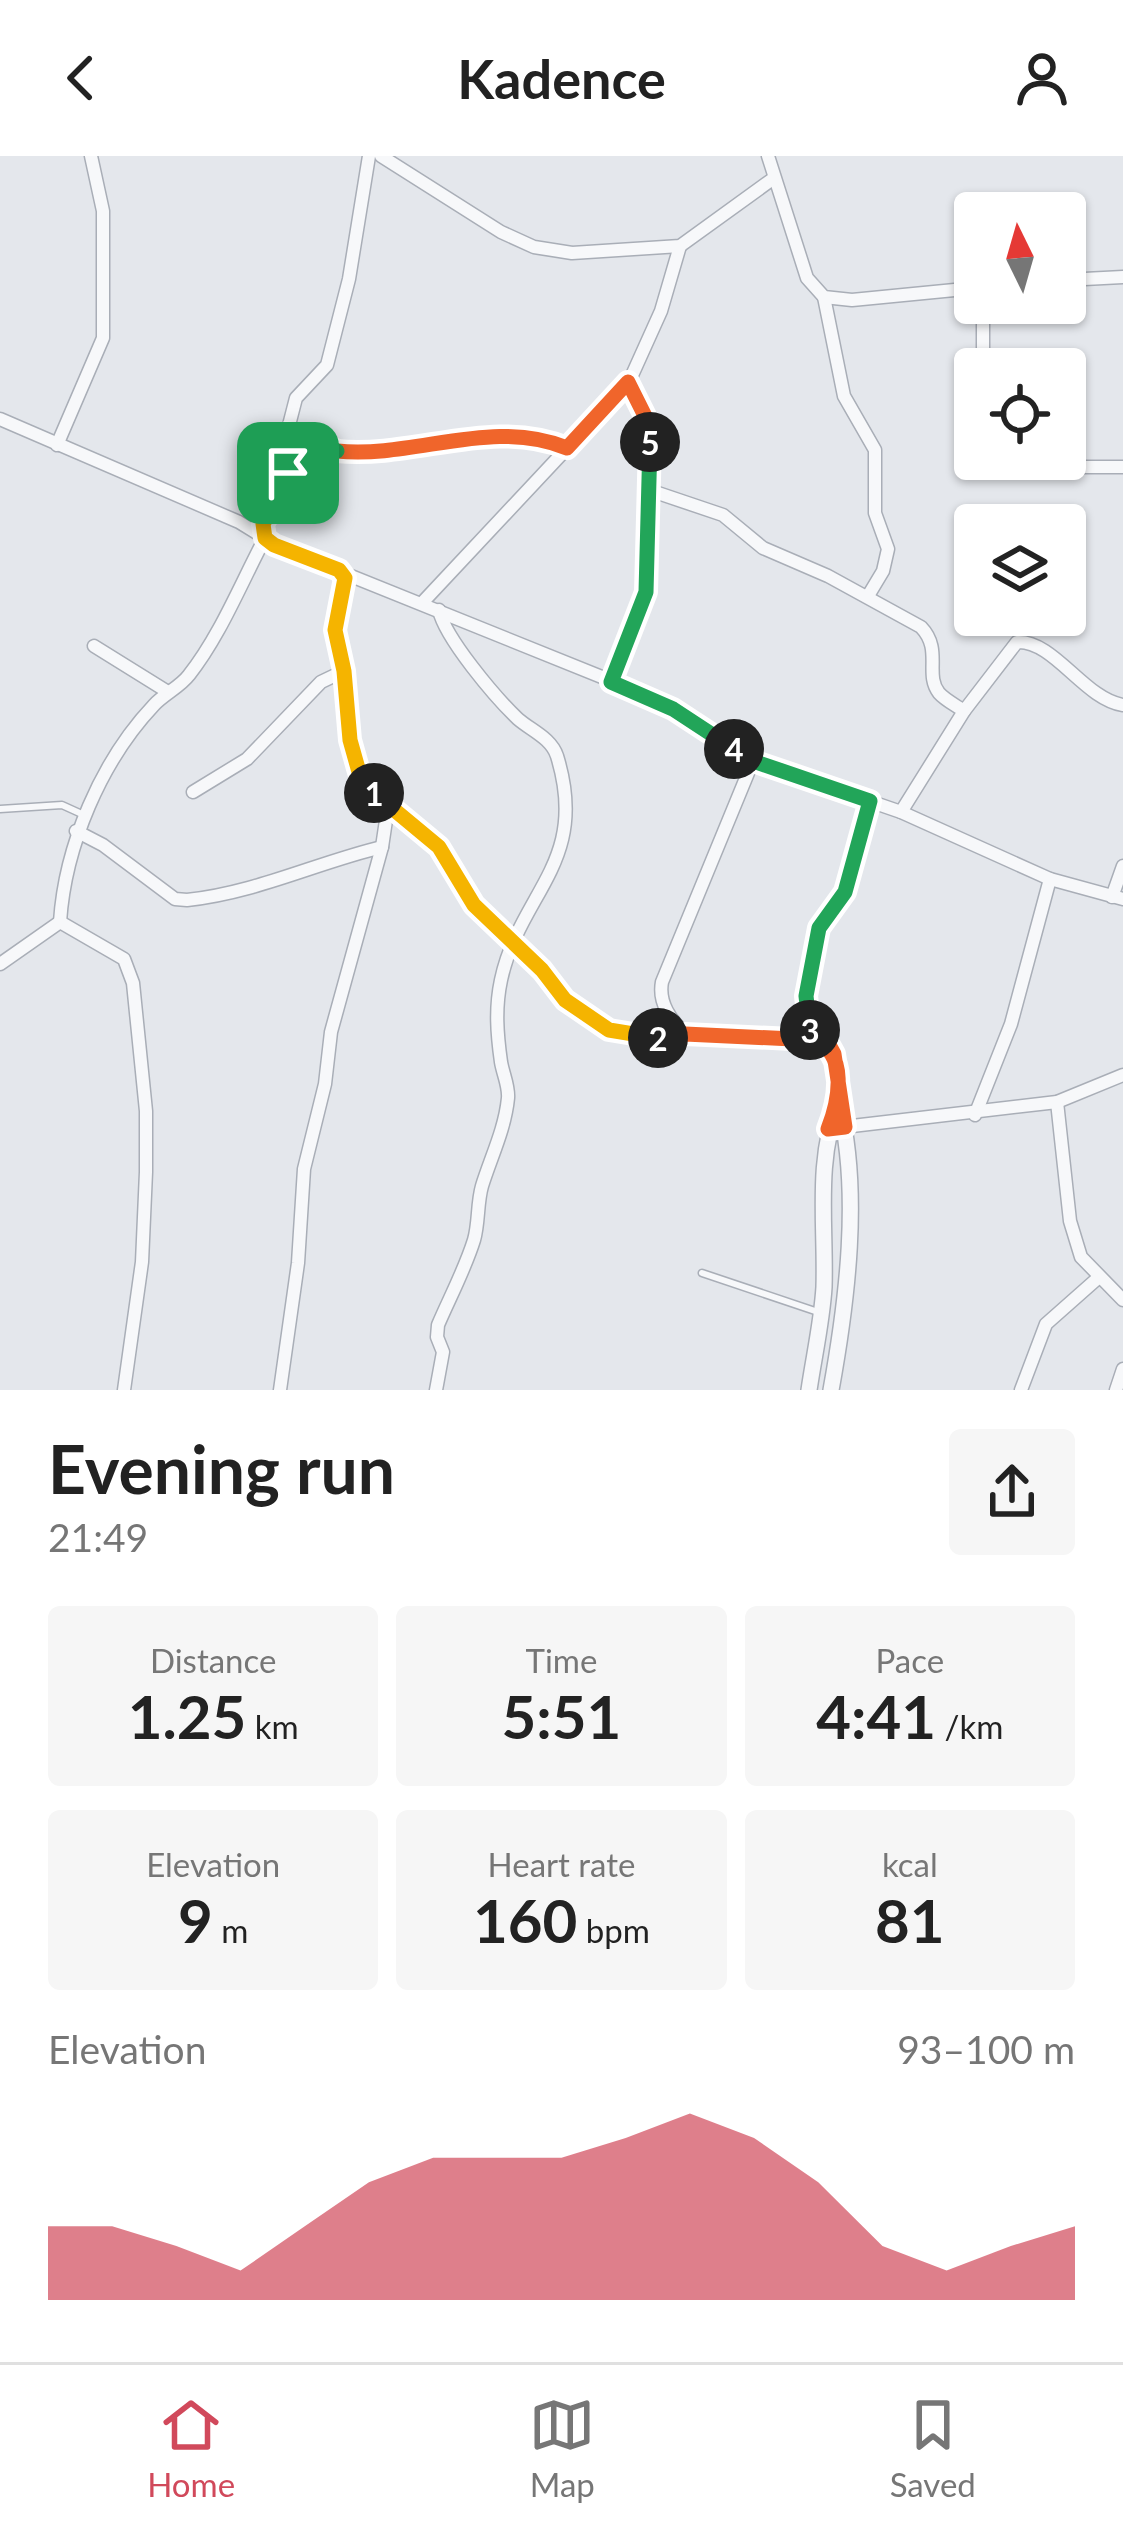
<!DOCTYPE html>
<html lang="en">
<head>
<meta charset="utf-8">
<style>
  :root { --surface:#fff; --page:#f6f6f6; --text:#222; --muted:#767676; --line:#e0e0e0; --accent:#d1495b }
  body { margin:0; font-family:Lato,sans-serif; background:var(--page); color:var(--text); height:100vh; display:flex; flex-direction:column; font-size:45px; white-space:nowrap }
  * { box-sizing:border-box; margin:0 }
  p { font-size:39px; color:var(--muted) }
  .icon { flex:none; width:66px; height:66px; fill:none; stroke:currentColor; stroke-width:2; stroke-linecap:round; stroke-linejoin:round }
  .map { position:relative; height:1234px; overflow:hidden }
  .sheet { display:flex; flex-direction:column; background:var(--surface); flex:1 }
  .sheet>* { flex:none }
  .needle { width:78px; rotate:355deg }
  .tools { position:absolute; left:954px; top:36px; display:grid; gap:24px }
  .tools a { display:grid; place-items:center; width:132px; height:132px; border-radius:12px; background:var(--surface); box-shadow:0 3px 9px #0004; font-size:60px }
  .pin { position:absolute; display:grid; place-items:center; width:102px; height:102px; color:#fff; margin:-51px; border-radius:24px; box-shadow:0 6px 18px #0006 }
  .km { position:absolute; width:60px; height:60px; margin:-30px; border-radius:50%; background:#222; color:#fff; font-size:33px; line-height:60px; text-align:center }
  .round { display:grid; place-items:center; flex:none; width:126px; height:126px; border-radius:12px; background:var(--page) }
  .headline { display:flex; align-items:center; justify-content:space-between; height:204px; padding:0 48px }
  h1 { font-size:66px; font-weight:700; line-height:90px }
  .figures { display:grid; grid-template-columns:repeat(3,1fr); gap:18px; height:204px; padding:12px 48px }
  .figures div { display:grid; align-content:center; border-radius:12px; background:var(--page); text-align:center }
  .figures b { font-size:60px; font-weight:700 }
  .figures small { font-size:33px; font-weight:400 }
  .figures p { font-size:33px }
  .chart { height:336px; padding:24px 48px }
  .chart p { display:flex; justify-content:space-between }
  .chart svg { width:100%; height:216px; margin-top:12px; fill:var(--accent); opacity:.7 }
  header { display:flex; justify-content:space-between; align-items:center; height:156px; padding:0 48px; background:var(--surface); font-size:54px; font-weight:700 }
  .menu { display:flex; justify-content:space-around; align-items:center; height:168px; border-top:3px solid var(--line); background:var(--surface); font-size:33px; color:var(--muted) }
  .menu a { display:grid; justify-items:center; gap:6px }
  .menu .on { color:var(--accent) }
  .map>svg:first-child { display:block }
</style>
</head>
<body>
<header><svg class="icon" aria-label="back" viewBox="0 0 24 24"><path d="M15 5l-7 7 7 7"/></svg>Kadence<svg class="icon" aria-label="person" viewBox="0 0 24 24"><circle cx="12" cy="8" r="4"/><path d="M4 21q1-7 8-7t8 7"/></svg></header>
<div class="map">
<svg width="1123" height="1234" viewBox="0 0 1123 1234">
  <rect width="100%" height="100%" fill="#e4e7ec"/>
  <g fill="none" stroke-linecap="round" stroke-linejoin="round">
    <defs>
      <g id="service">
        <path d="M0 653 62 649 84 659"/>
        <path d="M702 1117 818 1156"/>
      </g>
      <g id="minor">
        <path d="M369 0 349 123 327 209 296 242 287 277 288 330 263 367 265 382 274 389 644 538 753 605 901 656 1050 723 1123 743"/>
        <path d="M381 0 501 76 534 91 572 97 680 90 774 22"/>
        <path d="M768 0 807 122 824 141 852 144 975 132"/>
        <path d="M1065 124 1123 121"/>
        <path d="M824 141 844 240 875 294V357L888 393 883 415 868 440"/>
        <path d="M983 213V147"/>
        <path d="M0 263 239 366 265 382C241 427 220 480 189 519 180 531 164 538 154 549 101 605 65 690 60 766"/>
        <path d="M287 277C307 281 333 296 350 296 422 294 498 264 567 292"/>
        <path d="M57 289 103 182V55L91 0"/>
        <path d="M988 303 1004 311H1123"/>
        <path d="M649 334 723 359 763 392 828 420 921 471C943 494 924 518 939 537 945 544 957 550 964 555"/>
        <path d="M340 415 345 430 335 474 344 515 352 600 359 616 388 651 439 690 474 749 513 784 565 844 609 874 637 881 662 883 685 878 813 884 829 889 834 898 839 945"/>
        <path d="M422 447 629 226 661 155 680 90"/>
        <path d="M94 490 168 536"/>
        <path d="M611 526 638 462 648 418 645 373 649 270 629 226"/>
        <path d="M193 636 247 603 321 526 344 515"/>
        <path d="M901 656 964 555 1017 486C1054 484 1084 543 1123 549"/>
        <path d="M76 675 103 689 175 743 187 744C255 737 316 707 382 691"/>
        <path d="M1112 741 1123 710"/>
        <path d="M60 766 124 803 133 827 146 955V1016L142 1106 124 1234"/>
        <path d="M0 808 60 766"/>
        <path d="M685 878C671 864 658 847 662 826L753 605"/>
        <path d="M813 884 806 840 819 772 845 736 870 645"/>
        <path d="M1057 946 1070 1065 1081 1101 1123 1144"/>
        <path d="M975 959 1011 868 1050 723"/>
        <path d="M835 972 1057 946 1123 919"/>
        <path d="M280 1234 298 1107 304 1013 325 928 331 876 382 691 388 651"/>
        <path d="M436 1234 443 1196 437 1181 438 1169C450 1141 465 1113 474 1084 479 1067 477 1047 482 1030 491 1001 505 973 508 942 509 930 503 918 501 906 497 878 495 852 501 824 520 736 590 707 557 600 551 582 532 575 518 563 495 541 445 482 439 454"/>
        <path d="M1021 1234 1046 1168 1098 1122"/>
        <path d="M1116 1234 1123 1213"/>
      </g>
      <g id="tertiary">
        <path d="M809 1234C814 1200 822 1165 824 1131 826 1069 815 1005 839 945"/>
        <path d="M831 1234C847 1146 861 1036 839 948"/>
      </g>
    </defs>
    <!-- service casing -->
    <use href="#service" stroke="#a9aeb7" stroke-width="9"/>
    <!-- minor casing -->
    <use href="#minor" stroke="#a9aeb7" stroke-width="15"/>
    <!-- tertiary casing -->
    <use href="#tertiary" stroke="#a9aeb7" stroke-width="18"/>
    <!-- service -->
    <use href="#service" stroke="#f7f8fa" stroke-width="6"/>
    <!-- minor -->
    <use href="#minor" stroke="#f7f8fa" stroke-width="12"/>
    <!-- tertiary -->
    <use href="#tertiary" stroke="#f7f8fa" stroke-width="15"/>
  </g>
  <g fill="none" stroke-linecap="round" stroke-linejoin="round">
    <defs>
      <path id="split-1" d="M288 317C289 341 273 348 263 368L265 382 274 389 339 414 345 422 335 474 344 515 350 584 359 616 374 637"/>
      <path id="split-2" d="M374 637 439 691 474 749 542 814 565 844 609 874 658 882"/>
      <path id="split-3" d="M658 882 685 878 813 884C849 896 839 945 828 973L845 971 834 898 829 889 813 884 810 874"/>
      <path id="split-4" d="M734 593 753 605 870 645 845 736 819 772 806 840 810 874"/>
      <path id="split-5" d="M650 286 646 436 611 526 673 553 734 593"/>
      <path id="split-6" d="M337 295C414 303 492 261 567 292L628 226 650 270V286"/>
      <path id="split-7" d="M288 317 287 277 315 283 337 295"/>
    </defs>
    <!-- split-1 casing -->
    <use href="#split-1" stroke="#fff" stroke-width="24"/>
    <!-- split-2 casing -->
    <use href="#split-2" stroke="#fff" stroke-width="24"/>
    <!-- split-3 casing -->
    <use href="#split-3" stroke="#fff" stroke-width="24"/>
    <!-- split-4 casing -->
    <use href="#split-4" stroke="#fff" stroke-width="24"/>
    <!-- split-5 casing -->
    <use href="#split-5" stroke="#fff" stroke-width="24"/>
    <!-- split-6 casing -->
    <use href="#split-6" stroke="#fff" stroke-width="24"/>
    <!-- split-7 casing -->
    <use href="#split-7" stroke="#fff" stroke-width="24"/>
    <!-- split-1 -->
    <use href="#split-1" stroke="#f5b400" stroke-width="15"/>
    <!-- split-2 -->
    <use href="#split-2" stroke="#f5b400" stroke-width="15"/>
    <!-- split-3 -->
    <use href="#split-3" stroke="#f0652b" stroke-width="15"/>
    <!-- split-4 -->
    <use href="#split-4" stroke="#22a559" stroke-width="15"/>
    <!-- split-5 -->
    <use href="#split-5" stroke="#22a559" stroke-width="15"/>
    <!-- split-6 -->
    <use href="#split-6" stroke="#f0652b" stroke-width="15"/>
    <!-- split-7 -->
    <use href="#split-7" stroke="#22a559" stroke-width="15"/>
  </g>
</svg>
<div class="tools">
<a><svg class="needle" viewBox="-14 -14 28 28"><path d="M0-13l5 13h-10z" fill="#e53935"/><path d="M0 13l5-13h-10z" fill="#767676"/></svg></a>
<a><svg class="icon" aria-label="locate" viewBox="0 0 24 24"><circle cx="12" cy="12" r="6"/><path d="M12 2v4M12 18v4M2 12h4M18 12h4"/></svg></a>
<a><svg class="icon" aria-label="layers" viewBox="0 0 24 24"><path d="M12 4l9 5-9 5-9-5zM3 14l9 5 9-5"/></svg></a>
</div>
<div class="pin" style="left:288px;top:317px;background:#1e9e55"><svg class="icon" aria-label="arrive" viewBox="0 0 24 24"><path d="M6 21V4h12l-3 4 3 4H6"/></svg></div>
<b class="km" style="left:374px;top:637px">1</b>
<b class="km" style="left:658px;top:882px">2</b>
<b class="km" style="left:810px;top:874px">3</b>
<b class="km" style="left:734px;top:593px">4</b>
<b class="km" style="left:650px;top:286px">5</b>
</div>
<section class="sheet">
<div class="headline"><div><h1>Evening run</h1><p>21:49</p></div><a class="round"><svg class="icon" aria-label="share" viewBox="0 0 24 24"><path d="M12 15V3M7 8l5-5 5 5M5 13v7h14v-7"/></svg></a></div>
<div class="figures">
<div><p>Distance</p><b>1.25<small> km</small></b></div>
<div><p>Time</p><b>5:51</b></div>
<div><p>Pace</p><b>4:41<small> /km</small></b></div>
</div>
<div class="figures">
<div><p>Elevation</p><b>9<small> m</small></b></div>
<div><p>Heart rate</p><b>160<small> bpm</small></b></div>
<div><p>kcal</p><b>81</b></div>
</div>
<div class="chart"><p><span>Elevation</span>93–100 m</p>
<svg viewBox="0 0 160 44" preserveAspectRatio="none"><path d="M0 44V29L10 29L20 33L30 38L40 29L50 20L60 15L70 15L80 15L90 11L100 6L110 11L120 20L130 33L140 38L150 33L160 29V44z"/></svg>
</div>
</section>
<nav class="menu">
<a class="on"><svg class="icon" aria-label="home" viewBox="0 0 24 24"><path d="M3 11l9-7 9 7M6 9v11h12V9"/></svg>Home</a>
<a><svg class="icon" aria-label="map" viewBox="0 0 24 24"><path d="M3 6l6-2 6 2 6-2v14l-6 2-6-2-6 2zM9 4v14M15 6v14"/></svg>Map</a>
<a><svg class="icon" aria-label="saved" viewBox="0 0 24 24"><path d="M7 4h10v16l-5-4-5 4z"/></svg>Saved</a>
</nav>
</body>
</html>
